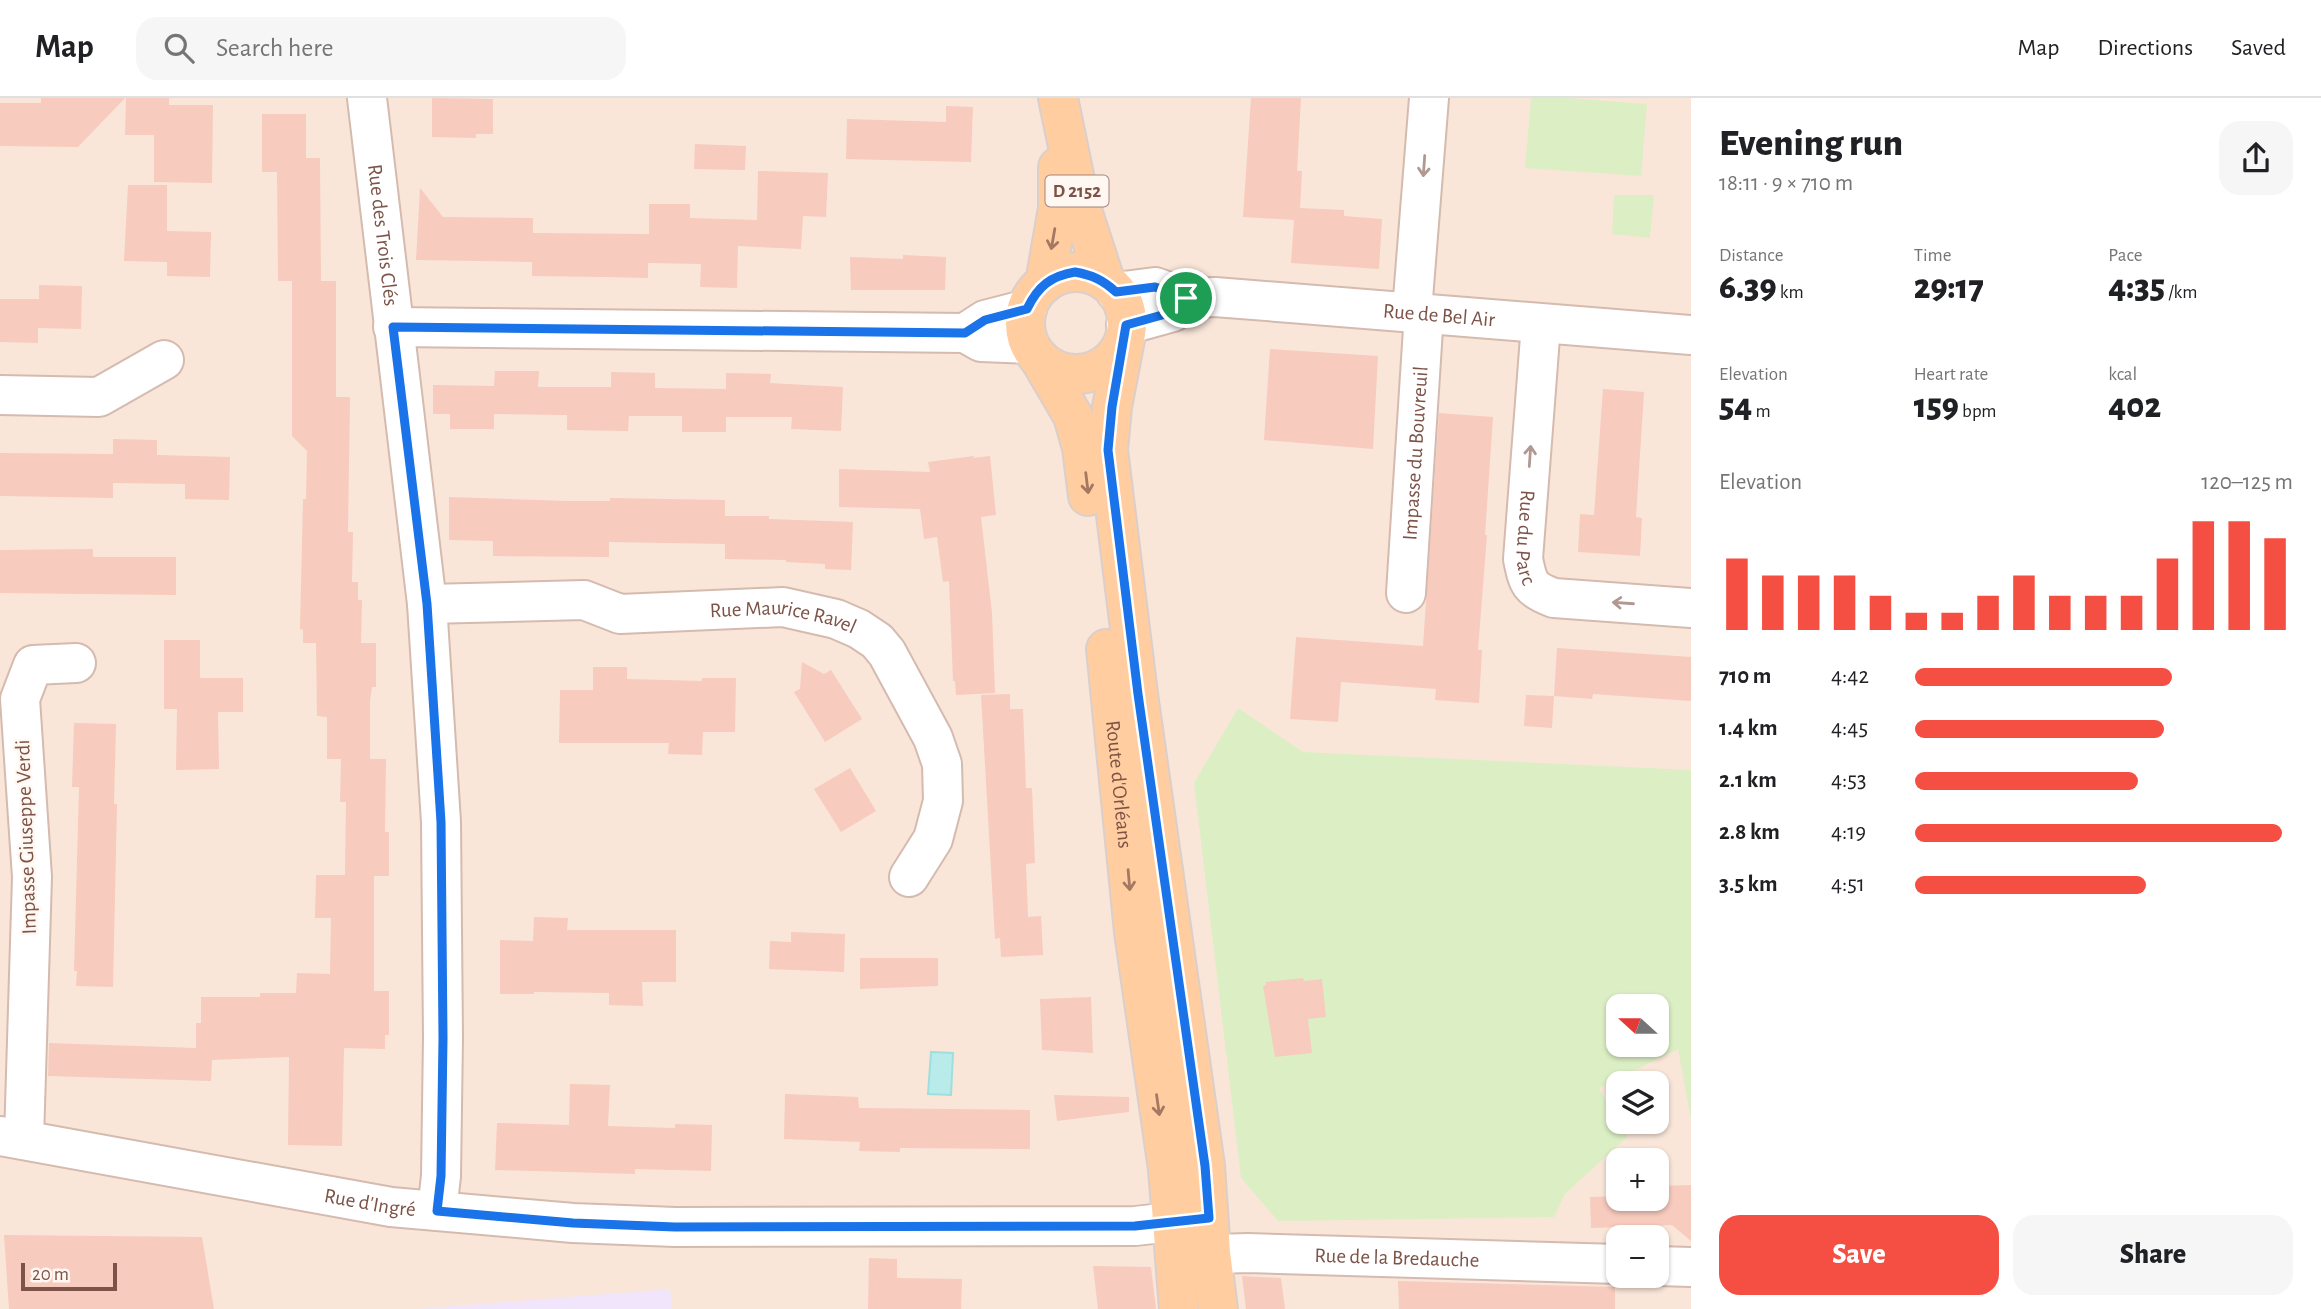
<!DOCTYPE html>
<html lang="en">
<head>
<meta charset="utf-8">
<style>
  :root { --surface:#fff; --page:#f6f6f6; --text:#202124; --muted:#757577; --line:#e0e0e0; --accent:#f44f42 }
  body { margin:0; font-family:"Alegreya Sans",sans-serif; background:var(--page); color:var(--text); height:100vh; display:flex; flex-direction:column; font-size:26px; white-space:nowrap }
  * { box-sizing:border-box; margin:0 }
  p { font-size:23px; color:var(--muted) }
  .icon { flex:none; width:38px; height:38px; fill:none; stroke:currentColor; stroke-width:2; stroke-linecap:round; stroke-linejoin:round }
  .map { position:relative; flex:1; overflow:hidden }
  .side { display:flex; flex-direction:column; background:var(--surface); width:630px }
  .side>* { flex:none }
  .needle { width:46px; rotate:291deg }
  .buttons { position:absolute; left:1606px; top:896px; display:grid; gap:14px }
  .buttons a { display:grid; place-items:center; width:63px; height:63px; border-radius:14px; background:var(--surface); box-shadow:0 2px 5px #0004; font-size:35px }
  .scale { position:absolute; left:21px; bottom:18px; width:96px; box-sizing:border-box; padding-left:7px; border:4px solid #7d5348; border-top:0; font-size:19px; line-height:24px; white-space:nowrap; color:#7d5348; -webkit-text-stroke:5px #fff7f1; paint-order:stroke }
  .pin { position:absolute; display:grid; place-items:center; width:60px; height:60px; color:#fff; margin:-30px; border:4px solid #fff; border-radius:50%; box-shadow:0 2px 7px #0007 }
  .round { display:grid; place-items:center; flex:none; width:74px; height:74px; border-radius:21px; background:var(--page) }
  .headline { display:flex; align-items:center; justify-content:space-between; height:119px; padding:0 28px }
  h1 { font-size:38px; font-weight:800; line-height:52px }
  .metrics { display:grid; grid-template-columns:repeat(3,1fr); gap:10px; height:119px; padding:7px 28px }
  .metrics div { display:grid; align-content:center }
  .metrics b { font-size:35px; font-weight:800 }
  .metrics small { font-size:19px; font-weight:400 }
  .metrics p { font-size:19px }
  .chart { height:196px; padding:14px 28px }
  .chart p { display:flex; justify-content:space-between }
  .chart svg { width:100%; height:126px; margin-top:7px; stroke:var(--accent); stroke-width:6 }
  .action { display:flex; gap:14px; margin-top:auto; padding:14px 28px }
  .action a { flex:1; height:80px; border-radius:21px; background:var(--accent); color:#fff; font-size:28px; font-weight:800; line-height:80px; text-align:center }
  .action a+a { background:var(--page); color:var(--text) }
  ul { padding:0 28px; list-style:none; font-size:23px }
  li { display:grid; grid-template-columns:112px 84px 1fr; align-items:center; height:52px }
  li i { height:18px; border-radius:9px; background:var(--accent) }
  header { display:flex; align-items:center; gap:42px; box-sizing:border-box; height:98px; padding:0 35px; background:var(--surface); border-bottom:2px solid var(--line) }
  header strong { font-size:33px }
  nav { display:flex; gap:38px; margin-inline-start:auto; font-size:24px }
  .search { width:490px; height:63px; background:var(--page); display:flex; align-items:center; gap:18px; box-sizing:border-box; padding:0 24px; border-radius:21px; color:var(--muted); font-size:26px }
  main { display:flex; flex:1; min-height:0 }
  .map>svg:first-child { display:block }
</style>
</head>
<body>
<header>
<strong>Map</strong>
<div class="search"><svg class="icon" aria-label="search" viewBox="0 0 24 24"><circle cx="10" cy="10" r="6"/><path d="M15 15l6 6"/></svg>Search here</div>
<nav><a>Map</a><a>Directions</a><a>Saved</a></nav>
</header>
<main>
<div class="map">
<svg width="1691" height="1211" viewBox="0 0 1691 1211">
  <rect width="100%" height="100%" fill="#fef3e9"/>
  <!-- residential -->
  <path fill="#f9e6d9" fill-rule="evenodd" d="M0 0H1691V1211H0ZM1619 908H1657V947H1619ZM1619 985H1657V1024H1619ZM1619 1062H1657V1101H1619ZM1619 1139H1657V1178H1619Z"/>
  <!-- education -->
  <path fill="#f0e5fb" d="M670 1191 672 1211H416Z"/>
  <!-- green -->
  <g fill="#dcefc4" fill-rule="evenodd">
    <path d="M1531 0H1568L1647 6 1641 78 1525 70Z"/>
    <path d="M1614 97H1654L1650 140 1612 136Z"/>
    <path d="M1238 610 1303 654 1691 672V1022L1678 951 1599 990 1627 1039 1565 1096 1554 1119 1278 1123 1241 1080 1194 685ZM1619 908H1657V947H1619Z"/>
  </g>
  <!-- water -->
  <path fill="#baebeb" stroke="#9fdede" stroke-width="2" d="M931 954 953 955 951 997 928 996Z"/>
  <!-- building -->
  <g fill="#f7cbbd">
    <path d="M41 0H125L78 49 0 48V5H41Z"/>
    <path d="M126 0H169V7H213L212 85 154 84V37H125Z"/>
    <path d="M432 0 493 1V36H476V40L432 39Z"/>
    <path d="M1251 0H1301L1297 73H1302L1300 110 1344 112V118L1382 121 1379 171 1291 165 1294 122 1243 119Z"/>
    <path d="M946 8 973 9 971 64 846 61 847 21 946 24Z"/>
    <path d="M262 16H306V60H320L321 183H336V299H350L348 434H353L352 484H358V502H362L361 545H376V589H372L370 603V661H386L385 734H389V778H374V893H389V937H385V951L344 950 342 1048 288 1047 289 959 212 962 211 983 48 978 49 945 196 950V925H201V899H260V895H296L297 875 330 876 331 820H315L316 777H345L346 704H340L341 661H327V619L317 618 316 545H303V532L300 531 303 401H306L307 353 292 338V183H278L277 74H262Z"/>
    <path d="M695 46 746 48 745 72 694 71Z"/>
    <path d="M758 73 828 75 826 119 803 118 801 151 738 148 737 190 700 189 701 166 648 165V180L605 179 532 178V164L416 162 420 90 443 119 533 120V135L649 136V106H690V120L757 122Z"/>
    <path d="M128 87H167V133L211 134 210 179 167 178V164L124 163Z"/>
    <path d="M903 157 946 159 945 192H851L850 159 903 161Z"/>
    <path d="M39 187 82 188 81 231 38 230V245L0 244V201H39Z"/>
    <path d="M1270 251 1378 258 1373 351 1264 342Z"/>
    <path d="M495 273H539L538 289H611V274L655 275V290L726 291V275L771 276 770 285 843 289 841 333 791 331 792 319H726V334H682V318H629L628 333 567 332V317L494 316V331H450V316H433V287L494 288Z"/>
    <path d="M1603 291 1644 294 1636 419 1642 420 1640 458 1578 454 1580 416 1594 417Z"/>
    <path d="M1439 315 1493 319 1485 437H1487L1478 552H1482L1479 605 1435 602 1436 591 1341 584 1338 624 1290 621 1296 539 1423 548Z"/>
    <path d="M113 341 157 342V357L230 359 229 402 185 401V386L113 385V400L0 398V355L113 356Z"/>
    <path d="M974 358 973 360 990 358 996 417 981 419 992 515 995 595 956 597 955 583H953L949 483 943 484 937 439 924 441 920 411 839 409V371L930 374 928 364Z"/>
    <path d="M449 399 567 403H610V400L725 402V418H769V421L853 424 851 472 825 471V466L786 464V462L725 461V446L609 444V459L493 458V443L449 442Z"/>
    <path d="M93 451V459H176V497L0 495V452Z"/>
    <path d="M164 542H200V580H243V614H218L219 671 176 672 177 611H164Z"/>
    <path d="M1557 550 1691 559V603L1593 596 1592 601 1554 598Z"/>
    <path d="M802 564 824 576 831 572 862 621 825 644 794 594 800 591Z"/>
    <path d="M593 569H627V581L702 583V580H736L735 634H703L702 657 668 656 669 645H559L560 592H593Z"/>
    <path d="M1010 596V611H1023L1026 690H1032L1035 765 1026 766 1028 819 1041 818 1043 857 1001 859 1000 840 995 841 981 597Z"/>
    <path d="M1526 597 1554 598 1552 630 1524 628Z"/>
    <path d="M74 625 116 626 114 706H117L113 889 76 888 77 873H74L79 689H72Z"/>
    <path d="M850 670 876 713 841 734 814 691Z"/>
    <path d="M534 819 568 820 567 832H676V884H642L643 908 609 907V895L534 894V896H500V842L533 843Z"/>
    <path d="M791 834 845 836 844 874 769 871 770 843 791 844Z"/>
    <path d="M860 860H938V888L860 891Z"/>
    <path d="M1303 880 1304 883 1322 881 1326 919 1308 921 1312 955 1275 959 1263 888 1266 887V884Z"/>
    <path d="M1091 899 1093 955 1042 952 1040 901Z"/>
    <path d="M570 986 610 987 608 1028 675 1030V1026L712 1027 711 1073 635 1071V1076L495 1072 497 1025 569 1027Z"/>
    <path d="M785 996 858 999 859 1010 1030 1012V1051L900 1050V1054L859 1053 860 1044 784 1041Z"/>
    <path d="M1054 997 1129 999V1014L1057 1023Z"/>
    <path d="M1691 1087V1143L1672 1127 1591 1130 1590 1099 1619 1098V1101H1657V1088Z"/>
    <path d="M4 1137 202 1139 214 1211H9Z"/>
    <path d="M869 1160 897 1161V1180L962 1181 961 1211H868Z"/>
    <path d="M1093 1168 1151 1169 1156 1211H1098Z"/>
    <path d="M1242 1178 1281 1180 1285 1211H1246Z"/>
    <path d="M1398 1183 1615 1189V1211H1399Z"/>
  </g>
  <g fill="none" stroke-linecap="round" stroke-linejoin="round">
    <defs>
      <g id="minor">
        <path id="s1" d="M367 0 427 506 441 724 443 940 441 1078 437 1113"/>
        <path id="s2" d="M1116 194 1155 189 1186 200 1215 199C1374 211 1532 225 1691 237"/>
        <path d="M1412 213 1429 0"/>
        <path id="s3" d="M1541 226 1523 461C1528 485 1529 491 1554 500L1691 510"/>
        <path d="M1126 227 1173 214 1186 200"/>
        <path d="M393 229 965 235 981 244 1029 246"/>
        <path d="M965 235 985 222 1027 211"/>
        <path d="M0 297 99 299 164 262"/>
        <path id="s4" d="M1406 495 1424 215"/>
        <path id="s5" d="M427 506 584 502 620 516 783 509 836 521 859 531 877 543 887 555 933 640 942 666 943 703 933 741 909 779"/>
        <path d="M24 1041 32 779 20 601 33 567 76 565"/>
        <path id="s6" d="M1180 1157 1248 1155 1619 1166"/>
        <path d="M1657 1168 1691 1169"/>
      </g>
      <g id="tertiary">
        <path id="s7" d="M0 1038 391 1109 573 1125 675 1129 1135 1128 1207 1120"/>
      </g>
      <g id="primary">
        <path d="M1058 0 1080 106 1105 183"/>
        <circle cx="1076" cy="225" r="51"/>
        <path d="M1045 185 1058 110V69"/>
        <path d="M1125 241 1112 309 1108 352 1138 596 1205 1068 1211 1155 1218 1211"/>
        <path d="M1039 260 1073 318 1082 350 1088 398"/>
        <path id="s8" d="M1106 551 1134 834 1168 1071 1179 1211"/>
      </g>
    </defs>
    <!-- minor casing -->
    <use href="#minor" stroke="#d5baaf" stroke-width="42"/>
    <!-- tertiary casing -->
    <use href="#tertiary" stroke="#d5baaf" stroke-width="42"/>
    <!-- primary casing -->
    <use href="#primary" stroke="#dbcfcc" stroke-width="42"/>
    <!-- minor -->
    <use href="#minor" stroke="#fff" stroke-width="38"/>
    <!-- tertiary -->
    <use href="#tertiary" stroke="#fff" stroke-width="38"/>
    <!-- primary -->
    <use href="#primary" stroke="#ffcd9f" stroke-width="38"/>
  </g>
  <!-- one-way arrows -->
  <defs><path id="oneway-shaft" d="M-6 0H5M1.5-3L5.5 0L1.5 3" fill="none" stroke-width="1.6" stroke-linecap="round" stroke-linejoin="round" transform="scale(1.75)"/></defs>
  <g stroke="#b19891">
    <use href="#oneway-shaft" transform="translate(1424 68) rotate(94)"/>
    <use href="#oneway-shaft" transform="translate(1530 358) rotate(-86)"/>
    <use href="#oneway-shaft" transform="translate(1623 505) rotate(-176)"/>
  </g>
  <g stroke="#a47862">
    <use href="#oneway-shaft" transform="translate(1053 141) rotate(100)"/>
    <use href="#oneway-shaft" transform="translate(1087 385) rotate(83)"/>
    <use href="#oneway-shaft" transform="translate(1129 782) rotate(85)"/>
    <use href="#oneway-shaft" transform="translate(1158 1007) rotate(82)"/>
  </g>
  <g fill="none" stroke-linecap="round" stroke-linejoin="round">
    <defs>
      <path id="route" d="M1075 174C1092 177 1103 182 1116 194L1155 189 1186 200 1173 214 1126 227 1112 309 1108 352 1138 596 1205 1068 1209 1120 1135 1128 675 1129 573 1125 437 1113 441 1078 443 940 441 724 427 506 393 229 965 235 985 222 1027 211C1038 188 1051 178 1075 174Z"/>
    </defs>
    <!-- route casing -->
    <use href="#route" stroke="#fff" stroke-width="14"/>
    <!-- route -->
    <use href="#route" stroke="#1a73e8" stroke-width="9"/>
  </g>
  <g text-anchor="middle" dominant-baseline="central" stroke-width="5" stroke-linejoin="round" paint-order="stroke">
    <!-- shield labels -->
    <rect fill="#fff7f1" stroke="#a4847b" stroke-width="2" x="1045.5" y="77.5" width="63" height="31" rx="5"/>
    <g font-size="19" font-weight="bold" fill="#7d5348">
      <text x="1077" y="93">D 2152</text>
    </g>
    <!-- street labels -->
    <g font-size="21" fill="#7d5348" stroke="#fff7f1">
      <text stroke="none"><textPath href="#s1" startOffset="138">Rue des Trois Clés</textPath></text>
      <text stroke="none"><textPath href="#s2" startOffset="326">Rue de Bel Air</textPath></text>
      <text stroke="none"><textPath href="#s4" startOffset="140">Impasse du Bouvreuil</textPath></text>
      <text stroke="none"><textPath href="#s3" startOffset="214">Rue du Parc</textPath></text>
      <text stroke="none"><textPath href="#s5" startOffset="360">Rue Maurice Ravel</textPath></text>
      <text stroke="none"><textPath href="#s8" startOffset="136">Route d'Orléans</textPath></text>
      <text transform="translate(26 739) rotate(-92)">Impasse Giuseppe Verdi</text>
      <text stroke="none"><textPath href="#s7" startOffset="376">Rue d'Ingré</textPath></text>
      <text stroke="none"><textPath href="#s6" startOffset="217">Rue de la Bredauche</textPath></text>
    </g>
  </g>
</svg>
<div class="buttons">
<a><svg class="needle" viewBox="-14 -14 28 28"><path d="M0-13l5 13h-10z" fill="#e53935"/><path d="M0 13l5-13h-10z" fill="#757577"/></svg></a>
<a><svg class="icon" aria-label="layers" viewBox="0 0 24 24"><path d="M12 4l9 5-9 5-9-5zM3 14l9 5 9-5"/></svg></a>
<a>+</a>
<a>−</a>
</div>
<div class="scale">20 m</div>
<div class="pin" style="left:1186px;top:200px;background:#1e9e55"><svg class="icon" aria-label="arrive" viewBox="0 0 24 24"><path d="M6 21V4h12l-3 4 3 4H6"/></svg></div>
</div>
<section class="side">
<div class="headline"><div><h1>Evening run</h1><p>18:11 · 9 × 710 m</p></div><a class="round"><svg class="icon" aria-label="share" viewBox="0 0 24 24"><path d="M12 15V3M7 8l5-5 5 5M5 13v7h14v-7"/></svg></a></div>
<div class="metrics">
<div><p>Distance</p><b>6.39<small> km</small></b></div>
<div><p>Time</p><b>29:17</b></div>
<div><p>Pace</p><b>4:35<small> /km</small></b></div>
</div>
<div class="metrics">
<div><p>Elevation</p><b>54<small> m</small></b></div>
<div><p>Heart rate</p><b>159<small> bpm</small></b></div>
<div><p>kcal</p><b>402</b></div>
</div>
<div class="chart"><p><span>Elevation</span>120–125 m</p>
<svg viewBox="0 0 160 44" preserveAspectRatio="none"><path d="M5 44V19M15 44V25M25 44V25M35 44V25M45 44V32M55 44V38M65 44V38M75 44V32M85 44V25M95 44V32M105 44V32M115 44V32M125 44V19M135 44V6M145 44V6M155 44V12"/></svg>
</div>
<ul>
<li><b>710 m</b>4:42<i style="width:68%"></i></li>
<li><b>1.4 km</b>4:45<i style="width:66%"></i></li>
<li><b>2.1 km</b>4:53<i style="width:59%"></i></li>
<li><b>2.8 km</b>4:19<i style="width:97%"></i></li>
<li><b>3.5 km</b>4:51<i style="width:61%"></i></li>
</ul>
<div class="action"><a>Save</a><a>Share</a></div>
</section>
</main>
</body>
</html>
